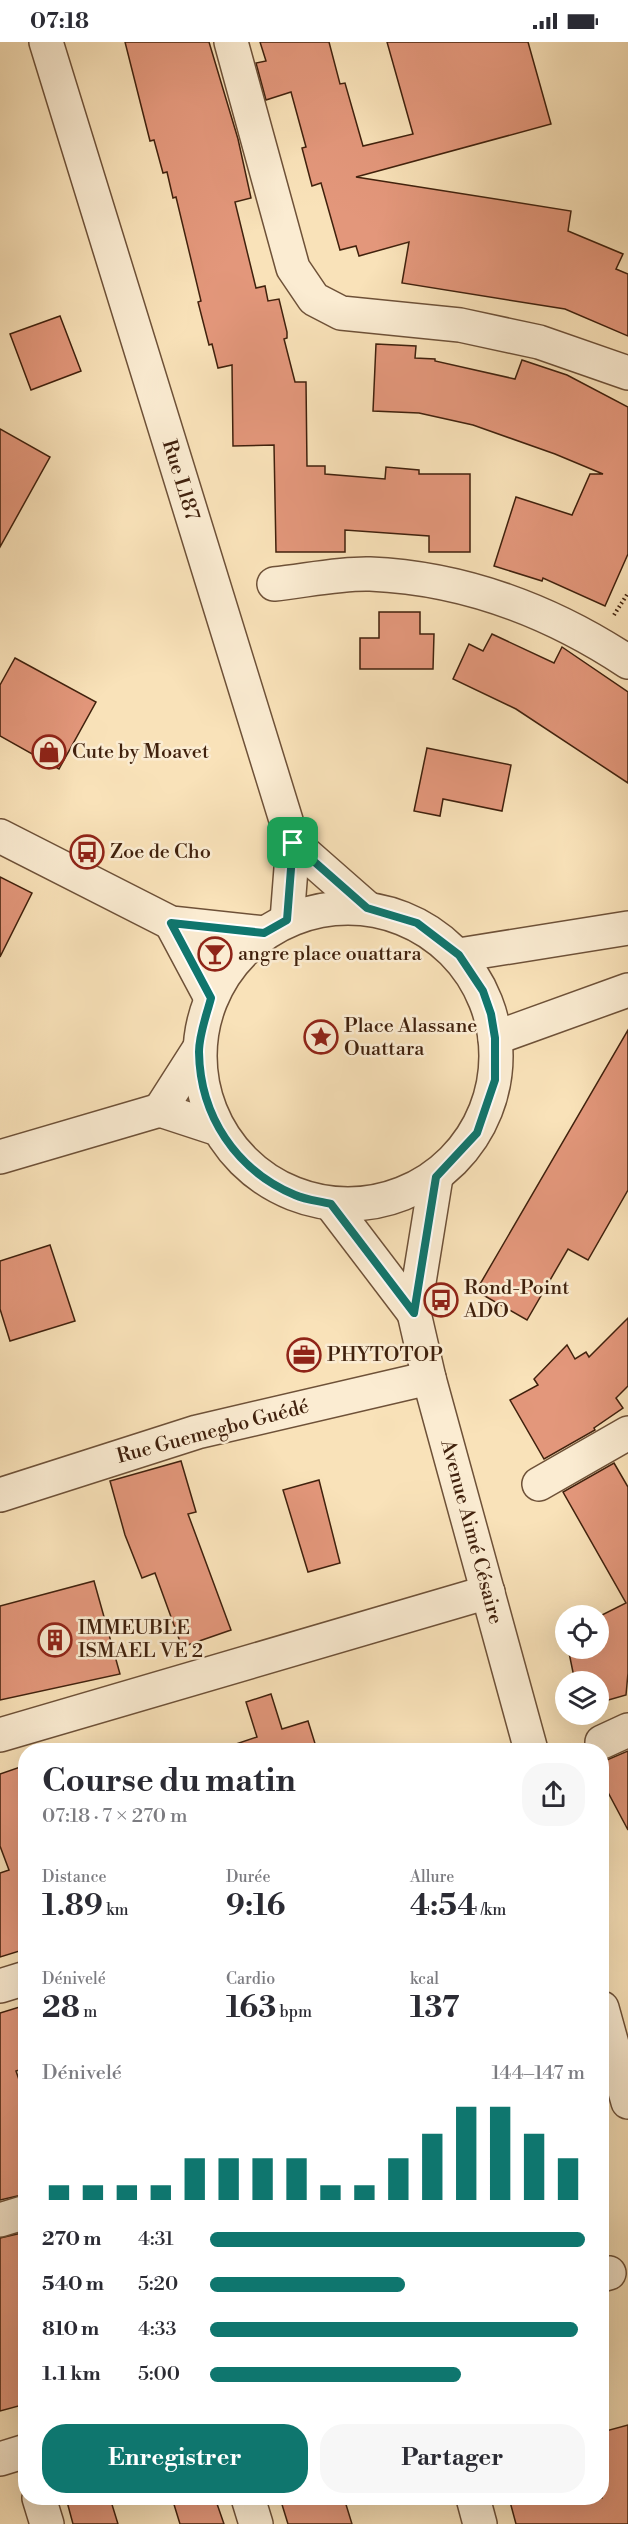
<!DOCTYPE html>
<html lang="fr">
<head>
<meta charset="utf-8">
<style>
  :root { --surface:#fff; --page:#f7f7f7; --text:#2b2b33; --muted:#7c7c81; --accent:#0f766e }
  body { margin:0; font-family:"Libre Bodoni",serif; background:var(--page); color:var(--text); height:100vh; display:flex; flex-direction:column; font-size:22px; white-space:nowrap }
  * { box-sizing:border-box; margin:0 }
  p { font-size:20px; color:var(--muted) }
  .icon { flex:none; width:33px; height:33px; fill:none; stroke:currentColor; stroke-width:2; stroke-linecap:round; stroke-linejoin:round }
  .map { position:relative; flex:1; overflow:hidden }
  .panel { position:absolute; left:18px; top:1701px; width:591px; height:762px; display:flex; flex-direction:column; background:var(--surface); border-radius:24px; box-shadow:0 6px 24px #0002 }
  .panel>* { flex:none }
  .controls { position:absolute; left:555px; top:1563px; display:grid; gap:12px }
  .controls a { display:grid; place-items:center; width:54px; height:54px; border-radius:50%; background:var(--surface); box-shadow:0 6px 24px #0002; font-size:30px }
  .pin { position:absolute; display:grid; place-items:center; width:51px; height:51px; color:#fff; margin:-26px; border-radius:12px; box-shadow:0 3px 9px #0006 }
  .round { display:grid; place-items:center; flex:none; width:63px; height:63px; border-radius:24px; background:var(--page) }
  .head { display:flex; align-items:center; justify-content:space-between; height:102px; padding:0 24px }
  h1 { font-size:33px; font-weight:700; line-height:45px }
  .figures { display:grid; grid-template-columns:repeat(3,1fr); gap:9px; height:102px; padding:6px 24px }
  .figures div { display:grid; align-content:center }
  .figures b { font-size:30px; font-weight:700 }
  .figures small { font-size:16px; font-weight:400 }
  .figures p { font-size:16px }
  .chart { height:168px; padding:12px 24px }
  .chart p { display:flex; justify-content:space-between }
  .chart svg { width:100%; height:108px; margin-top:6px; stroke:var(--accent); stroke-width:6 }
  .cta { display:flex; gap:12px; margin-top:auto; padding:12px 24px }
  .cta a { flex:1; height:69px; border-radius:24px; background:var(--accent); color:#fff; font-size:24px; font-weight:700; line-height:69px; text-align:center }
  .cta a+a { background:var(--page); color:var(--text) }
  ul { padding:0 24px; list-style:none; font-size:20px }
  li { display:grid; grid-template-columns:96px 72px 1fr; align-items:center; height:45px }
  li i { height:15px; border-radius:8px; background:var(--accent) }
  .status { display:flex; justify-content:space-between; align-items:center; height:42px; padding:0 30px; background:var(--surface); direction:ltr }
  .status svg { height:16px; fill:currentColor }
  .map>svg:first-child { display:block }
</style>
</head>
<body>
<div class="status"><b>07:18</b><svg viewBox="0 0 49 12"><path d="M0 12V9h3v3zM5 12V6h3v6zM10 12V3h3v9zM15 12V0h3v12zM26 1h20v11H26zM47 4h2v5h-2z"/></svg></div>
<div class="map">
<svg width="628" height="2482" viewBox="0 0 628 2482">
  <rect width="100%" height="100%" fill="#f9e2b9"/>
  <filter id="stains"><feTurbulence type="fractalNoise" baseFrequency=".00333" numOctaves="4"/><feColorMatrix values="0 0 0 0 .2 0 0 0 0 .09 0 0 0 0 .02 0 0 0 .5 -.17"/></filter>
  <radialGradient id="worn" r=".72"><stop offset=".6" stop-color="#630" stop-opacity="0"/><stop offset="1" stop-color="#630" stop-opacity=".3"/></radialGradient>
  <!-- building -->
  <g fill="#e3977b" stroke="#40210d" stroke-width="1.5">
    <path d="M125 0H209L238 97 251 156 235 160 256 246 265 244 268 259 279 257 287 290V296L284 297 295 340H306L307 424H325V432L385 437 386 425 419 428V432H470V510H429V494L345 488V510H276L274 403 233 404 232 323 218 326 212 302 209 303 198 260 201 259 176 155 173 156 167 130 163 131 154 98 150 99Z"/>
    <path d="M260 0H329L340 42 345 41 363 104 413 92 387 0H528L551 82 356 135 571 169 568 189 623 212 616 227 628 232V294L565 267 402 241 409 200 359 214 356 204 340 208 321 141 312 144 302 106 306 105 291 50 266 58 256 21 266 19Z"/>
    <path d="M60 274 81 329 31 348 10 292Z"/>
    <path d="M376 302 416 304 415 316 435 317V319L515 337 522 318 567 333 628 365V512L605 564 543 536 542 539 494 524 516 455 572 473 590 432H603L555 412 473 383 419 371 373 369Z"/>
    <path d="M0 387 50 415 0 505Z"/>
    <path d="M379 570H420V592H434L433 627H360V596H379Z"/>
    <path d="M492 592 554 621 562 605 628 650V741L516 667 453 637 469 602 483 609Z"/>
    <path d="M15 616 96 660 59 727 0 694V643Z"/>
    <path d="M427 706 511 723 502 769 443 757 440 774 414 769Z"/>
    <path d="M0 835 32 851 0 915Z"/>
    <path d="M628 988V1148L588 1218 568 1207 527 1278 476 1249Z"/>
    <path d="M50 1203 75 1279 10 1299 0 1267V1219Z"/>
    <path d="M628 1276V1344L616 1356 623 1366 594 1386 595 1388 544 1417 510 1358 538 1343 534 1337 567 1303 575 1317 586 1310 589 1315Z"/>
    <path d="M181 1419 196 1470 188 1472 231 1588 182 1605 155 1531 142 1536 125 1493 110 1439Z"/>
    <path d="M614 1421 628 1445V1631L626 1653 598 1661V1640H575L568 1606H598V1575L626 1561 563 1450Z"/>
    <path d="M319 1438 340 1521 308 1530 283 1448Z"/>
    <path d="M94 1539 120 1632 0 1658V1564Z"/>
    <path d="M271 1652 282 1687 308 1679 317 1708H234L233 1703 257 1695 246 1660Z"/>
    <path d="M628 1709V1788L602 1739V1720Z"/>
    <path d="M26 1723V1907L0 1915V1831L9 1828 0 1804V1732Z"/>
    <path d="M26 1963V2026L16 2029 26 2058V2152L0 2158V1971Z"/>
    <path d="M26 2190V2362L0 2369V2196Z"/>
    <path d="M628 2383V2482H516L509 2456H602V2390Z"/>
    <path d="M66 2456H110L118 2482H73Z"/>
    <path d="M172 2456H215L224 2482H180Z"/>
    <path d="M280 2456H344L352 2482H288Z"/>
  </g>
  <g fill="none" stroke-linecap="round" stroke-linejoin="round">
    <defs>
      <g id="minor">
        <path d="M231 0 293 226 314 257 341 271 460 283 539 300 628 331"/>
        <path d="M274 542C304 539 340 531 370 532 463 536 551 569 628 620"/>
        <path d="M160 1068 199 1007"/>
        <path d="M0 1115 160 1068 218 1087"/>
        <path d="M539 1442 628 1391"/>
        <path d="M0 1453 197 1390 429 1336"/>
        <path d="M0 1693 488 1550"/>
        <path d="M602 1700 628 1688"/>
        <path d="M0 1944 26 1936"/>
        <path d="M0 2178 26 2170"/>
        <path d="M602 2233 609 2231"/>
        <path d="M0 2417 26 2409"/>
        <path d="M39 2456 47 2482"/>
        <path d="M248 2456 256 2482"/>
        <path d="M473 2456 480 2482"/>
      </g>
      <g id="tertiary">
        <path d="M46 0 293 801 287 878"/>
        <path d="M0 794 171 881 264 891"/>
        <path d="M293 801 367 866"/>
        <circle cx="348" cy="1014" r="148"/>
        <path d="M171 881 211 956"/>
        <path d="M459 913 628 886"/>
        <path d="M495 996 628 948"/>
        <path d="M436 1135 414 1271 429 1336 531 1708"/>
        <path d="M331 1162 414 1271"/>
        <path d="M602 1966 628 2060"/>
      </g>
    </defs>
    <!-- minor casing -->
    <use href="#minor" stroke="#6e5138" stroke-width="36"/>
    <!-- tertiary casing -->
    <use href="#tertiary" stroke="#6e5138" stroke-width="36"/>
    <!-- path -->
    <path stroke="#40210d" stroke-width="4" stroke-dasharray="1.5 3" stroke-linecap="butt" d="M614 573 628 551"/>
    <!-- minor -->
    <use href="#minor" stroke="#fbecd2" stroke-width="33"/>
    <!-- tertiary -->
    <use href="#tertiary" stroke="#fbecd2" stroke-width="33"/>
  </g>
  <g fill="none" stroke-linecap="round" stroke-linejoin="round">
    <defs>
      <path id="route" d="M293 801 367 866 417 881 459 913 483 949 491 972 495 996V1038L477 1091 436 1135 414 1271 331 1162C319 1159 306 1158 295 1153 236 1128 200 1074 199 1010 199 992 207 972 211 956L171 881 264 891 287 878Z"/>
    </defs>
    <!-- route casing -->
    <use href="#route" stroke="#fff" stroke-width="12"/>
    <!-- route -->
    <use href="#route" stroke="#0f766e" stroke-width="8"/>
  </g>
  <!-- icons -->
  <defs>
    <symbol id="shop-ring" viewBox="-11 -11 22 22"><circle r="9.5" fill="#fbecd2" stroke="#8f2418" stroke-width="1.5"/><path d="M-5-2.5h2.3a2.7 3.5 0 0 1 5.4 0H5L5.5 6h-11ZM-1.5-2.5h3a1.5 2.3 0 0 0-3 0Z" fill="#8f2418"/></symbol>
    <symbol id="bus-ring" viewBox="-11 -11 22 22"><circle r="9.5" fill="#fbecd2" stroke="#8f2418" stroke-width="1.5"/><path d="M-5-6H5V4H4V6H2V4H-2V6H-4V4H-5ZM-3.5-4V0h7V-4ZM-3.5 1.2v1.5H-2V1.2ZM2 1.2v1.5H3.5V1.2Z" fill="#8f2418"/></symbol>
    <symbol id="bar-ring" viewBox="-11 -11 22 22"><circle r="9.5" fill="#fbecd2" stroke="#8f2418" stroke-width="1.5"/><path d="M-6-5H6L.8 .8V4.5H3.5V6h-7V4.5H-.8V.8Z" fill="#8f2418"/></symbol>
    <symbol id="sight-ring" viewBox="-11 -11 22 22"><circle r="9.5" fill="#fbecd2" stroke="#8f2418" stroke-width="1.5"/><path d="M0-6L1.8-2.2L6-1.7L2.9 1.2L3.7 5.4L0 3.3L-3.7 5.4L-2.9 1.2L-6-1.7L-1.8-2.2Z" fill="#8f2418"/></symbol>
    <symbol id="office-ring" viewBox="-11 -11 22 22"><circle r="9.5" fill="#fbecd2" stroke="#8f2418" stroke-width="1.5"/><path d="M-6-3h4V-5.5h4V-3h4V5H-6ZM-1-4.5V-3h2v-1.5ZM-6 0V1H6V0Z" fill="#8f2418"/></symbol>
    <symbol id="building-ring" viewBox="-11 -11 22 22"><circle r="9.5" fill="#fbecd2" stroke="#8f2418" stroke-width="1.5"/><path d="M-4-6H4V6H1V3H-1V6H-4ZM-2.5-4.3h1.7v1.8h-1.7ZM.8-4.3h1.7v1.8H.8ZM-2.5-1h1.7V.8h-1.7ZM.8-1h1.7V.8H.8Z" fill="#8f2418"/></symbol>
  </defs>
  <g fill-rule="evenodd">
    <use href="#shop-ring" x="30" y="691" width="38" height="38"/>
    <use href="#bus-ring" x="68" y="791" width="38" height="38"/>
    <use href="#bar-ring" x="196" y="893" width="38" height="38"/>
    <use href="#sight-ring" x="302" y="976" width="38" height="38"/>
    <use href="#bus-ring" x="422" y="1239" width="38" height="38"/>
    <use href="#office-ring" x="285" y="1294" width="38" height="38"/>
    <use href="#building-ring" x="36" y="1579" width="38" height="38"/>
  </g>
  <g text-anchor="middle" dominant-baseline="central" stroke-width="5" stroke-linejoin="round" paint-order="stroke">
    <!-- street labels -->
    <g font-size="20" fill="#40210d" stroke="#fbecd2">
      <text transform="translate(180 438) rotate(73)">Rue L187</text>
      <text transform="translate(213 1390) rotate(-15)">Rue Guemegbo Guédé</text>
      <text transform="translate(471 1490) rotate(75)">Avenue Aimé Césaire</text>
    </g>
    <!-- poi labels -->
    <g font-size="20" fill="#40210d" stroke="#fbecd2" text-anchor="start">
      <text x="72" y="710">Cute by Moavet</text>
      <text x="110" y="810">Zoe de Cho</text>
      <text x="238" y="912">angre place ouattara</text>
      <text x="344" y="984">Place Alassane<tspan x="344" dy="23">Ouattara</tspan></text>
      <text x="464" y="1246">Rond-Point<tspan x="464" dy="23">ADO</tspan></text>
      <text x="327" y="1313">PHYTOTOP</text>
      <text x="78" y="1586">IMMEUBLE<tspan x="78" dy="23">ISMAEL VE 2</tspan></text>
    </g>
  </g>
  <rect width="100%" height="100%" filter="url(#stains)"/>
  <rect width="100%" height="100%" fill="url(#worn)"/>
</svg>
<div class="controls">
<a><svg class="icon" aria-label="locate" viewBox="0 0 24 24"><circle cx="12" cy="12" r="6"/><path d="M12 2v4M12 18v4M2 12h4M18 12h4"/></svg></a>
<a><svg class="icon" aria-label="layers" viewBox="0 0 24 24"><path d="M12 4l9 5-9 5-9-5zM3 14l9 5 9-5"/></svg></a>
</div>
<div class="pin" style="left:293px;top:801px;background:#1e9e55"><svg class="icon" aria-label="arrive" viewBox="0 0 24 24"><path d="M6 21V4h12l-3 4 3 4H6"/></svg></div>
<section class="panel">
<div class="head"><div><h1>Course du matin</h1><p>07:18 · 7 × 270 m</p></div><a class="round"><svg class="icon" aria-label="share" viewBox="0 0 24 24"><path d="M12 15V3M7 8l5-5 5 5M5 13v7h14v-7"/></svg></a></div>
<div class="figures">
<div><p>Distance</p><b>1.89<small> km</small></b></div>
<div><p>Durée</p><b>9:16</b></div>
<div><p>Allure</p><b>4:54<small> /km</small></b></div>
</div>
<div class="figures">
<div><p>Dénivelé</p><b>28<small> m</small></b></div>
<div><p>Cardio</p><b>163<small> bpm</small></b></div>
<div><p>kcal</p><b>137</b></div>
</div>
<div class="chart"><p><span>Dénivelé</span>144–147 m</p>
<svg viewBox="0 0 160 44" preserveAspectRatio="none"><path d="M5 44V38M15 44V38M25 44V38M35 44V38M45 44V27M55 44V27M65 44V27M75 44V27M85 44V38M95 44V38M105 44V27M115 44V17M125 44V6M135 44V6M145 44V17M155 44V27"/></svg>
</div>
<ul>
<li><b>270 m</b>4:31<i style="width:100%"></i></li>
<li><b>540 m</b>5:20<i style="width:52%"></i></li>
<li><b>810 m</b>4:33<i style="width:98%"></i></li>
<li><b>1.1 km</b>5:00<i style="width:67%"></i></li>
</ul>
<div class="cta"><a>Enregistrer</a><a>Partager</a></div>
</section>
</div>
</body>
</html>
